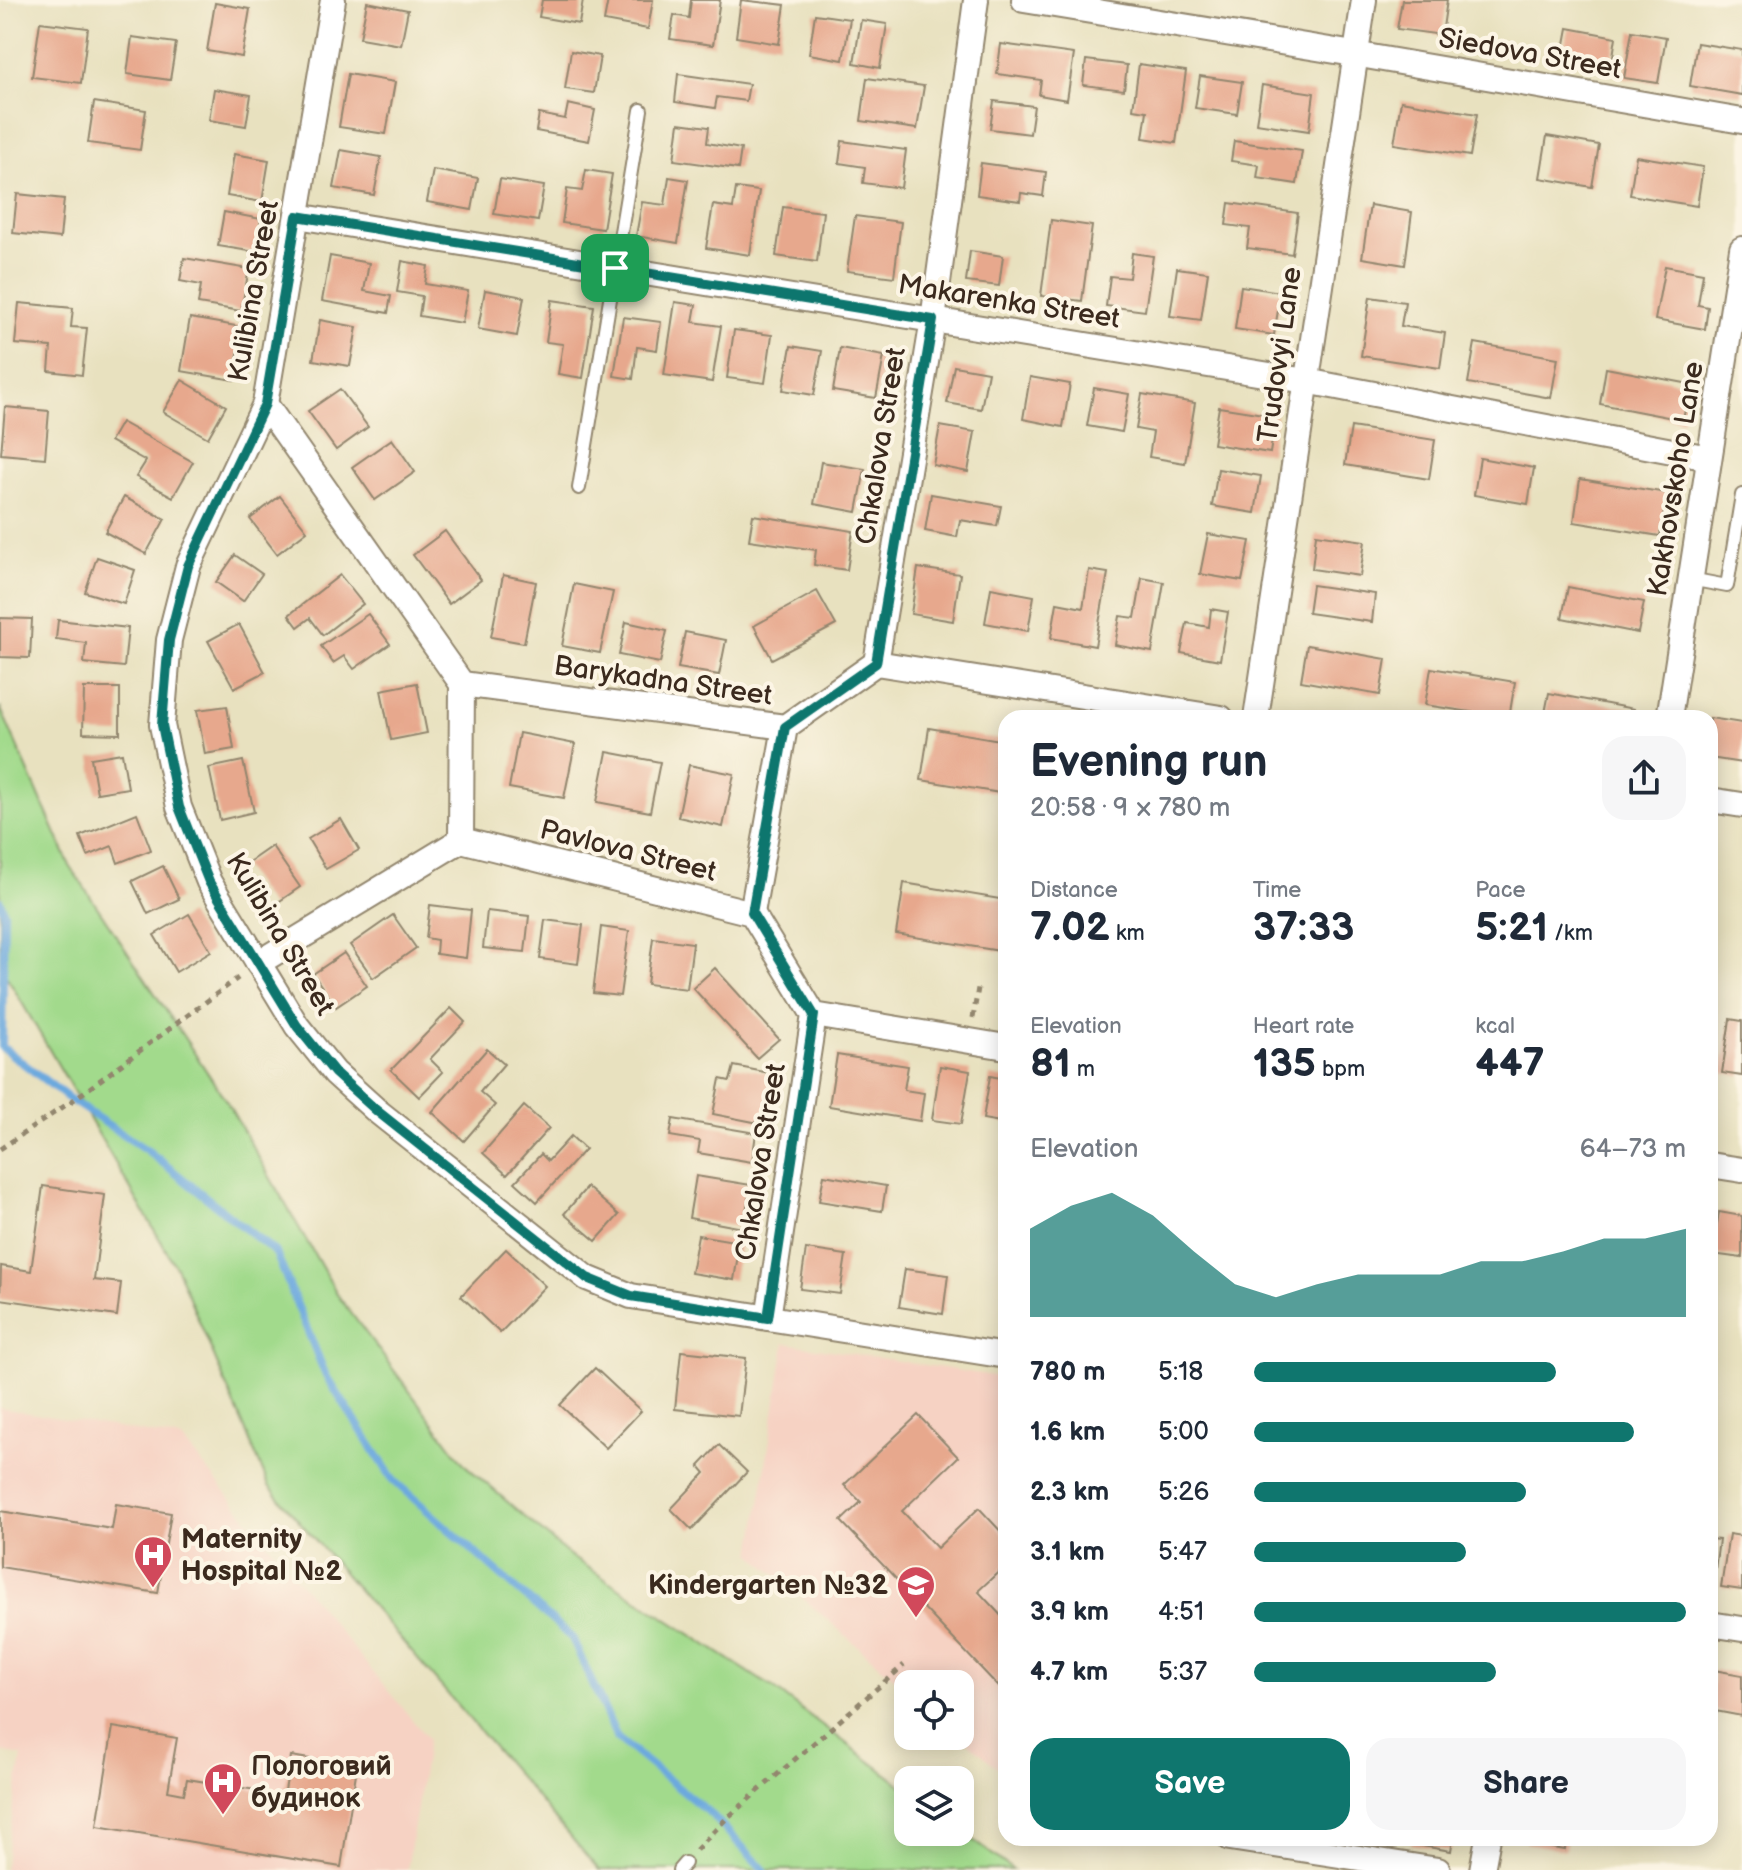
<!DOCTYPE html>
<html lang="en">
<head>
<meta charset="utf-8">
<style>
  :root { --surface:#fff; --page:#f6f6f7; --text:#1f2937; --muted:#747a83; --accent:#0f766e }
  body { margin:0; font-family:"Balsamiq Sans",sans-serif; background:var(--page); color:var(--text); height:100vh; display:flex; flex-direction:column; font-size:30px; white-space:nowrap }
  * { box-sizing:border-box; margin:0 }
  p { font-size:26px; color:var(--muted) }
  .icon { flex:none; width:44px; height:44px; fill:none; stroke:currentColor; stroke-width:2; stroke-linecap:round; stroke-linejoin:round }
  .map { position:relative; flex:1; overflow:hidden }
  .drawer { position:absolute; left:998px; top:710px; width:720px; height:1136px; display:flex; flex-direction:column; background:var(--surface); border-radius:24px; box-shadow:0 4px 20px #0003 }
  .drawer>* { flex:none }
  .buttons { position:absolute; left:894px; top:1670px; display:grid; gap:16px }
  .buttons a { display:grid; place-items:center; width:80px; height:80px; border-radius:16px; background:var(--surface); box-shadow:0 4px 20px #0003; font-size:40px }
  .pin { position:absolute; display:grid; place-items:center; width:68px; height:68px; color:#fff; margin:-34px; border-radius:16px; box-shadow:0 4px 12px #0006 }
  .round { display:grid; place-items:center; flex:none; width:84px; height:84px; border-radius:24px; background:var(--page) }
  .overview { display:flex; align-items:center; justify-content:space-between; height:136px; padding:0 32px }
  h1 { font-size:44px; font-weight:600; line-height:60px }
  .metrics { display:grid; grid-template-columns:repeat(3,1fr); gap:12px; height:136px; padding:8px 32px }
  .metrics div { display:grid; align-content:center }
  .metrics b { font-size:40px; font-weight:600 }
  .metrics small { font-size:22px; font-weight:400 }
  .metrics p { font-size:22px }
  .chart { height:224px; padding:16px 32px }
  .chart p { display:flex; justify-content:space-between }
  .chart svg { width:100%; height:144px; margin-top:8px; fill:var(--accent); opacity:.7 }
  .primary-button { display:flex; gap:16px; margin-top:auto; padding:16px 32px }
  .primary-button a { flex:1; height:92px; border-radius:24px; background:var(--accent); color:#fff; font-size:32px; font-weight:600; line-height:92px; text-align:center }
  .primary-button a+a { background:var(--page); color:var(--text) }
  ul { padding:0 32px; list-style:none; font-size:26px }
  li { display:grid; grid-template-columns:128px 96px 1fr; align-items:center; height:60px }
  li i { height:20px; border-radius:10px; background:var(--accent) }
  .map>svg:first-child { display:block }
</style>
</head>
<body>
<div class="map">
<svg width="1742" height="1870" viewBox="0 0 1742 1870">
  <rect width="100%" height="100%" fill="#fcf5e5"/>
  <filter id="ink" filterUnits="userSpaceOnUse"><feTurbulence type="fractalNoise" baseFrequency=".0125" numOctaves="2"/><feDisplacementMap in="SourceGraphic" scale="16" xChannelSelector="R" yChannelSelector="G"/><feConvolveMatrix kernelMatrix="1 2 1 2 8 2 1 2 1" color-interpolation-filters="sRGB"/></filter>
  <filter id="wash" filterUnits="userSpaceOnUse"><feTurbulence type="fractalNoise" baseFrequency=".006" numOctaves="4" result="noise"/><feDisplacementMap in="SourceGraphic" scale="32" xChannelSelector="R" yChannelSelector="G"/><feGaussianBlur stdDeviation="1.8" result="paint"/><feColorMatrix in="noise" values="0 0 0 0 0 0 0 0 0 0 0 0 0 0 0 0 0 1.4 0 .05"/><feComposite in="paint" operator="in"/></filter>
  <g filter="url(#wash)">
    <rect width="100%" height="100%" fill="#e8e1bf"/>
    <!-- built -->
    <g fill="#f6d2c3">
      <path d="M785 1343 1006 1378V1775L960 1735V1684H908V1690L752 1554Z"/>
      <path d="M0 1408 182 1439 428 1739 407 1870H4L22 1756 0 1752Z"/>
    </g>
    <!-- green -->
    <path fill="#a2da8c" stroke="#6e8255" stroke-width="2" d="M0 707 70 866 225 1099 339 1297 465 1465 570 1556 773 1688 908 1790V1832H960V1830L1013 1870H599L269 1486 177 1269 0 965Z"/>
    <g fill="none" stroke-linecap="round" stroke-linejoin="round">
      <!-- stream -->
      <path stroke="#6ca9de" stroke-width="8" d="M0 901 4 912 2 1047 72 1101 148 1151 276 1253 326 1376 394 1481 572 1638 617 1738 712 1815 764 1870"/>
    </g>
    <g id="blocks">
      <!-- building -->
      <g fill="#e7a88d">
        <path d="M542 0H583L579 24 539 17Z"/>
        <path d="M608 0H653L648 29 604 21Z"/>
        <path d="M691 0H720L713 45 670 39 674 15 689 18Z"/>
        <path d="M741 0 785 5 779 44 736 37Z"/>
        <path d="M1402 0H1447L1442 35 1397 29Z"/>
        <path d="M367 2 408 10 401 45 360 38Z"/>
        <path d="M215 3 250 9 242 57 207 51Z"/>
        <path d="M815 14 850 19 843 60 809 54Z"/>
        <path d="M861 20 887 24 880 68 854 63Z"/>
        <path d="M40 22 88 28 81 83 32 77Z"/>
        <path d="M1568 28 1616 37 1611 69 1562 60Z"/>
        <path d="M1632 31 1666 37 1658 83 1624 78Z"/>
        <path d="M132 37 176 43 170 80 127 74Z"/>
        <path d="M1697 43 1742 50V95L1690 86Z"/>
        <path d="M1001 44 1074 54 1067 100 1039 95 1041 80 997 74Z"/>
        <path d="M571 51 600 56 594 93 565 89Z"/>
        <path d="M1086 60 1127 65 1124 90 1083 85Z"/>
        <path d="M1139 64 1186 71 1176 143 1143 138 1147 111 1133 109Z"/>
        <path d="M348 74 395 82 386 134 339 127Z"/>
        <path d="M678 74 749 84 746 101 717 97 715 108 675 102Z"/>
        <path d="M1200 76 1242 82 1237 114 1195 108Z"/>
        <path d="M867 78 924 86 917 129 861 121Z"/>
        <path d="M1262 85 1314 93 1309 131 1256 123Z"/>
        <path d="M214 89 251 95 246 126 209 120Z"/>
        <path d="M994 101 1034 106 1030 134 990 129Z"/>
        <path d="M1401 101 1477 114 1470 156 1394 144Z"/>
        <path d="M94 102 146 110 140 150 88 143Z"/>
        <path d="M568 104 595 110 589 141 536 131 539 114 565 119Z"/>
        <path d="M679 123 709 127 707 143 741 149 738 169 674 160Z"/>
        <path d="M1547 136 1599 145 1592 187 1540 178Z"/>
        <path d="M842 141 906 150 901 188 863 183 865 167 839 163Z"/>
        <path d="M1234 141 1302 151 1297 184 1257 178 1259 165 1231 161Z"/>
        <path d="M341 150 381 157 374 195 334 188Z"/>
        <path d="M234 154 269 160 262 202 227 196Z"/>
        <path d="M1636 156 1703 167 1697 206 1630 195Z"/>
        <path d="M981 163 1046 172 1043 196 1021 193 1020 201 977 195Z"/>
        <path d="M433 170 478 178 472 210 427 202Z"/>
        <path d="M586 170 612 174 603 229 562 223 567 189 582 191Z"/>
        <path d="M669 177 688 180 678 243 636 236 642 202 665 205Z"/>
        <path d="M500 179 544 186 538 221 494 214Z"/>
        <path d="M736 188 759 191 750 255 706 248 713 205 733 208Z"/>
        <path d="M17 194 64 199 60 238 13 233Z"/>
        <path d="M1229 203 1298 213 1292 254 1247 248 1250 228 1226 225Z"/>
        <path d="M1370 205 1412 212 1405 265 1362 258Z"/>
        <path d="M783 207 823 212 817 262 776 256Z"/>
        <path d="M224 212 261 219 256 252 218 246Z"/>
        <path d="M855 216 901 222 894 277 847 271Z"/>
        <path d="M1051 220 1092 226 1082 301 1041 296Z"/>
        <path d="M970 251 1003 256 999 286 966 282Z"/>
        <path d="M1132 253 1153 256 1145 311 1106 306 1110 276 1129 278Z"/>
        <path d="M330 256 369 263 364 291 391 296 388 313 322 301Z"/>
        <path d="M184 258 249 269 241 311 198 304 201 285 180 281Z"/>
        <path d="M402 261 428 266 425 284 468 291 462 323 419 316 422 296 397 292Z"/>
        <path d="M1665 266 1703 273 1698 305 1708 307 1705 329 1655 320Z"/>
        <path d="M1177 268 1208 272 1201 320 1170 316Z"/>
        <path d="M1241 286 1281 292 1274 335 1235 329Z"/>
        <path d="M485 290 524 297 517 336 478 329Z"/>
        <path d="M1370 297 1405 302 1401 326 1445 333 1440 368 1361 356Z"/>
        <path d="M552 300 594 306 583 378 558 374 563 344 546 342Z"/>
        <path d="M675 302 696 305 693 322 721 326 712 382 664 375Z"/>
        <path d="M19 303 73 308 71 327 87 328 82 375 49 371 51 347 15 344Z"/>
        <path d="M623 317 661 322 657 350 637 347 633 379 614 376Z"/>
        <path d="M190 318 242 327 234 380 181 371Z"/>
        <path d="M320 320 357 327 350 366 313 360Z"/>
        <path d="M734 330 772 335 765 383 727 378Z"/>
        <path d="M1475 343 1558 358 1551 398 1468 383Z"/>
        <path d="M791 346 822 351 814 395 783 390Z"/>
        <path d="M840 348 884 356 876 398 833 391Z"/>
        <path d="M954 366 988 372 981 409 947 403Z"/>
        <path d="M1606 368 1690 384 1683 420 1600 404Z"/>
        <path d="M1030 377 1070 384 1063 427 1023 419Z"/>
        <path d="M182 380 226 406 208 438 163 412Z"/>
        <path d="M1094 388 1129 394 1122 432 1087 426Z"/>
        <path d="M340 389 368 427 336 450 308 411Z"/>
        <path d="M1142 394 1195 403 1185 463 1149 457 1153 432 1136 429Z"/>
        <path d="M5 407 49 411 45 458 1 454Z"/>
        <path d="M1219 407 1276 416 1270 453 1213 444Z"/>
        <path d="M121 422 193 462 173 497 136 477 146 461 110 441Z"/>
        <path d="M940 426 975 432 968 472 933 465Z"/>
        <path d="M1351 427 1435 440 1429 479 1345 465Z"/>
        <path d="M392 439 415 472 375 500 352 467Z"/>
        <path d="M1480 458 1534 468 1528 504 1474 495Z"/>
        <path d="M821 462 865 469 857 512 814 504Z"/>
        <path d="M1218 469 1261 476 1255 513 1212 506Z"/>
        <path d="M1580 479 1667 493 1660 536 1574 522Z"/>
        <path d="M931 494 1001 506 997 526 960 520 957 537 925 531Z"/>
        <path d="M280 496 307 531 277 554 250 519Z"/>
        <path d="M124 497 165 519 146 554 105 532Z"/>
        <path d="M753 515 853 531 847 570 814 565 816 550 749 540Z"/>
        <path d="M445 531 481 580 449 604 413 555Z"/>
        <path d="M1208 534 1250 541 1242 581 1200 574Z"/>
        <path d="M1316 534 1365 541 1360 576 1312 569Z"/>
        <path d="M235 555 262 574 243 601 216 582Z"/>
        <path d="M97 557 135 570 124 604 85 592Z"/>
        <path d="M918 568 960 574 953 621 911 614Z"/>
        <path d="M1089 570 1108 573 1095 646 1051 638 1057 603 1083 608Z"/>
        <path d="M340 575 363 604 323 635 310 618 298 627 289 615Z"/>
        <path d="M503 575 536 582 524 643 491 637Z"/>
        <path d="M1142 578 1164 582 1152 652 1115 645 1120 616 1135 618Z"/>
        <path d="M574 584 613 592 600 653 562 646Z"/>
        <path d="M1312 585 1375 594 1372 622 1308 613Z"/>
        <path d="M1568 587 1644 602 1638 633 1562 618Z"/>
        <path d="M991 588 1034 596 1028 631 985 623Z"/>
        <path d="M817 591 836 625 772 659 754 626Z"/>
        <path d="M1211 609 1228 612 1220 660 1181 653 1187 623 1209 627Z"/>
        <path d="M368 614 390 644 354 669 344 656 333 663 321 646Z"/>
        <path d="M0 618 32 619 30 658 0 657Z"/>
        <path d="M58 620 128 628 124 667 84 663 86 643 56 639Z"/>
        <path d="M626 622 667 631 660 663 619 655Z"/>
        <path d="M239 624 265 672 234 688 208 641Z"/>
        <path d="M685 632 726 640 719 675 678 668Z"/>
        <path d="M1307 645 1386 659 1380 695 1301 681Z"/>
        <path d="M1431 668 1515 682 1509 718 1425 705Z"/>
        <path d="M417 683 427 733 391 740 381 690Z"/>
        <path d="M84 688H120V734L83 733Z"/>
        <path d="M1549 693 1634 709 1633 718H1544Z"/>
        <path d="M227 706 234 749 205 754 197 710Z"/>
        <path d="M1710 718 1742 723V763L1710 758Z"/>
        <path d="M929 728 1006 741V794L921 780Z"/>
        <path d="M519 733 575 744 564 798 509 788Z"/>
        <path d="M607 752 660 762 650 812 597 802Z"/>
        <path d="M122 753 128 788 97 793 91 758Z"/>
        <path d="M243 761 254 812 220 820 209 768Z"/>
        <path d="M689 765 734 774 723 827 678 817Z"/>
        <path d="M137 813 151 850 118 863 112 846 88 856 80 836Z"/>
        <path d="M341 819 359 850 326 869 308 839Z"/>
        <path d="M272 846 300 887 271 907 243 866Z"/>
        <path d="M163 866 179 899 148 914 132 881Z"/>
        <path d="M904 883 1006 900V952L896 934Z"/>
        <path d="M430 905 471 910 466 958 436 954 437 940 426 938Z"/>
        <path d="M487 911 529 916 525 952 483 948Z"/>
        <path d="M189 914 211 951 176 972 154 935Z"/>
        <path d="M393 915 416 948 373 978 350 945Z"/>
        <path d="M545 920 583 925 578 964 540 959Z"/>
        <path d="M601 927 629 931 620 996 593 993Z"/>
        <path d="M653 938 693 943 687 989 647 984Z"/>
        <path d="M344 953 367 986 336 1007 313 974Z"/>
        <path d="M715 968 779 1039 757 1058 693 988Z"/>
        <path d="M451 1008 465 1022 430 1059 443 1072 419 1097 391 1070Z"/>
        <path d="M1730 1019 1742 1021V1076L1722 1073Z"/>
        <path d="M487 1049 504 1064 480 1092 495 1105 464 1141 432 1112Z"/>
        <path d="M837 1055 908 1066 904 1090 924 1093 920 1121 829 1106Z"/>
        <path d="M734 1066 774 1074 764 1124 713 1114 720 1079 730 1081Z"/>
        <path d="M940 1066 970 1071 961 1124 932 1120Z"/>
        <path d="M990 1076 1006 1079V1123L983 1119Z"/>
        <path d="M524 1106 549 1128 507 1175 483 1153Z"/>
        <path d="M673 1119 756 1133 752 1162 698 1153 700 1141 670 1136Z"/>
        <path d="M571 1136 585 1149 537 1202 515 1182 541 1154 548 1161Z"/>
        <path d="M824 1175 886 1186 882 1211 819 1201Z"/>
        <path d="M696 1176 751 1185 743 1228 689 1218Z"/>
        <path d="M43 1186 105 1195 94 1280 121 1283 117 1316 0 1299 1 1266 31 1271Z"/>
        <path d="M587 1187 619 1215 596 1241 564 1214Z"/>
        <path d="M1719 1212 1742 1216V1258L1712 1254Z"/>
        <path d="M698 1235 740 1242 734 1280 691 1273Z"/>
        <path d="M506 1249 545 1286 500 1333 461 1296Z"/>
        <path d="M806 1249 846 1255 840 1294 800 1289Z"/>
        <path d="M905 1269 948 1275 943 1314 899 1307Z"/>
        <path d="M681 1351 746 1358 739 1416 675 1409Z"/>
        <path d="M595 1368 641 1411 606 1448 560 1405Z"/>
        <path d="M918 1415 958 1457 902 1511 937 1548 979 1508 1006 1537V1565L978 1591 1006 1621V1681L999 1687 841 1521 861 1502 844 1485Z"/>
        <path d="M719 1445 747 1472 692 1530 671 1509 705 1473 699 1466Z"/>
        <path d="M116 1504 171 1513 158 1593 0 1567V1511L112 1529Z"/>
        <path d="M1729 1534 1742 1536V1590L1721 1587Z"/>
        <path d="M1710 1539 1719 1540 1713 1584H1710Z"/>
        <path d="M1714 1670 1742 1675V1716L1710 1710Z"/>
        <path d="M113 1727 177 1738 168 1791 184 1794 187 1779 268 1792 266 1806 282 1808 291 1756 357 1767 341 1867 97 1826Z"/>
        <path d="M1412 1838H1453L1451 1851 1411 1844Z"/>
        <path d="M1527 1838H1567L1565 1850 1526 1843Z"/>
      </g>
    </g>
  </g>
  <g filter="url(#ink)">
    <use href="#blocks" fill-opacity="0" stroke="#92866e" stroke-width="2"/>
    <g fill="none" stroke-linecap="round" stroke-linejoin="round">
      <defs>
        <g id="lane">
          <path d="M579 488 641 110"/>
          <path d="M1690 579 1727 586 1742 495"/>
          <path d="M679 1870 685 1863"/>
        </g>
        <g id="street">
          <path d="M333 0 265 404 188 566 169 640 162 725 179 807 209 882 297 1026 335 1073 377 1111 587 1278 631 1296 1006 1356"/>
          <path d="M1024 0 1354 54 1742 121"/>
          <path d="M297 216 1306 381 1709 458"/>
          <path d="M265 404 462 684 785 727 876 663 1221 718"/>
          <path d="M876 663 933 320 976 0"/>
          <path d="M1256 718 1364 0"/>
          <path d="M1669 718 1742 249"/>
          <path d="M1710 800 1742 805"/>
          <path d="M461 840 462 684"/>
          <path d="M752 913 785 727"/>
          <path d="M258 963 461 840 752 913 814 1015 1006 1047"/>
          <path d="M1710 1165 1742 1170"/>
          <path d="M768 1318 814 1015"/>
          <path d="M1710 1624 1742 1629"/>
          <path d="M1230 1838 1438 1870"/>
          <path d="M1482 1870 1488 1838"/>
        </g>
      </defs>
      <!-- lane casing -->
      <use href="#lane" stroke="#92866e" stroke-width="16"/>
      <!-- street casing -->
      <use href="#street" stroke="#92866e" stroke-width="28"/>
      <!-- path -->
      <g stroke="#92866e" stroke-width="5" stroke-dasharray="6 6" stroke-linecap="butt">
        <path d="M973 1018 978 988"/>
        <path d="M0 1149 72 1101 238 978"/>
        <path d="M696 1850 726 1819 904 1665"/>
      </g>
      <!-- lane -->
      <use href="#lane" stroke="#fff" stroke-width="12"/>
      <!-- street -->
      <use href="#street" stroke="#fff" stroke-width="24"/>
    </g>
  </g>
  <g fill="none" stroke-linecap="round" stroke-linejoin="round" filter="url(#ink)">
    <defs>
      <path id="route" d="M297 216 933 320 876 663 785 727 752 913 814 1015 768 1318 631 1296 587 1278 377 1111 335 1073 297 1026 209 882 179 807 162 725 169 640 188 566 265 404Z"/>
    </defs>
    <!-- route casing -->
    <use href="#route" stroke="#fff" stroke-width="16"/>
    <!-- route -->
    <use href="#route" stroke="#0f766e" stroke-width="10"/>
  </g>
  <!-- icons -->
  <defs>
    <symbol id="hospital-pin" viewBox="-11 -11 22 30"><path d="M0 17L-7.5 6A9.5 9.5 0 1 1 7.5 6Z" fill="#d1495b" stroke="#fcf5e5"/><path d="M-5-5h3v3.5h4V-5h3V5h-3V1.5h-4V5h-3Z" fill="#fff"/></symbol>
    <symbol id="school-pin" viewBox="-11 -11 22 30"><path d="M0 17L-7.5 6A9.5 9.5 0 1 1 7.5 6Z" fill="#d1495b" stroke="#fcf5e5"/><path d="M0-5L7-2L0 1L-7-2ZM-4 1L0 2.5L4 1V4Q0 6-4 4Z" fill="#fff"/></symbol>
  </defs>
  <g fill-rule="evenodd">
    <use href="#hospital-pin" x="131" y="1533" width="44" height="60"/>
    <use href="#school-pin" x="894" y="1563" width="44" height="60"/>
    <use href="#hospital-pin" x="201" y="1760" width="44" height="60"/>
  </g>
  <g text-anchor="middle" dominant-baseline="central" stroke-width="8" stroke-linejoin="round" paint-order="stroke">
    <!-- street labels -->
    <g font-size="28" fill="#3b2a1e" stroke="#fcf5e5">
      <text transform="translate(1530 54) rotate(10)">Siedova Street</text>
      <text transform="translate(254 291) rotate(-80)">Kulibina Street</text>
      <text transform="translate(1009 302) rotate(9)">Makarenka Street</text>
      <text transform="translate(1280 355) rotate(-82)">Trudovyi Lane</text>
      <text transform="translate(881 446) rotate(-81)">Chkalova Street</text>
      <text transform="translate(1676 479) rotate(-81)">Kakhovskoho Lane</text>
      <text transform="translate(663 681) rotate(8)">Barykadna Street</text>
      <text transform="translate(628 851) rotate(14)">Pavlova Street</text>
      <text transform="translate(280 934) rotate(59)">Kulibina Street</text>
      <text transform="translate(761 1162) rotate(-81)">Chkalova Street</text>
    </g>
    <!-- poi labels -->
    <g font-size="28" font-weight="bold" fill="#3b2a1e" stroke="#fcf5e5" text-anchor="start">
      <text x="181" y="1539">Maternity<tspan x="181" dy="32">Hospital №2</tspan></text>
      <text x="888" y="1585" text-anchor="end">Kindergarten №32</text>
      <text x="251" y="1766">Пологовий<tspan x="251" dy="32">будинок</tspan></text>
    </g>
  </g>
</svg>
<div class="buttons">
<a><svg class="icon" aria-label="locate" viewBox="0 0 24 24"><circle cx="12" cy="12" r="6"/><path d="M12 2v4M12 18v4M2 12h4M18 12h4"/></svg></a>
<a><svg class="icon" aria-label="layers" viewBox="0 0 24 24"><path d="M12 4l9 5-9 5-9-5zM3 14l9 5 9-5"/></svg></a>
</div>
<div class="pin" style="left:615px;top:268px;background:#1e9e55"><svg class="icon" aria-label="arrive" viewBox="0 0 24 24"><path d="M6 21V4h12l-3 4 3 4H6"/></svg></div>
<section class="drawer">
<div class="overview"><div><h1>Evening run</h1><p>20:58 · 9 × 780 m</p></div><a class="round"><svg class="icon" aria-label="share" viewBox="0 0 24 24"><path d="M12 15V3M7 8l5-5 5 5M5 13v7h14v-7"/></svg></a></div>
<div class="metrics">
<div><p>Distance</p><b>7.02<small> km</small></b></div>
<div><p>Time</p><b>37:33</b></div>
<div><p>Pace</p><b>5:21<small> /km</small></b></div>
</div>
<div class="metrics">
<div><p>Elevation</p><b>81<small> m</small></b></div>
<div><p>Heart rate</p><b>135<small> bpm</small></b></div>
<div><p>kcal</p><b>447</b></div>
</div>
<div class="chart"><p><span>Elevation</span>64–73 m</p>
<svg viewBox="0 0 160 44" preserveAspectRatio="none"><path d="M0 44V17L10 10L20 6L30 13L40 24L50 34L60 38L70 34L80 31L90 31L100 31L110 27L120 27L130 24L140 20L150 20L160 17V44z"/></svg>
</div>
<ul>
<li><b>780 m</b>5:18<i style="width:70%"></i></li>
<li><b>1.6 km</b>5:00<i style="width:88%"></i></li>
<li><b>2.3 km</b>5:26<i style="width:63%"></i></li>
<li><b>3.1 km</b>5:47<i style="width:49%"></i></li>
<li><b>3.9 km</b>4:51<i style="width:100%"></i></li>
<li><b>4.7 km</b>5:37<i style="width:56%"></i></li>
</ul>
<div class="primary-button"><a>Save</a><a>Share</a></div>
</section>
</div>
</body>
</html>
